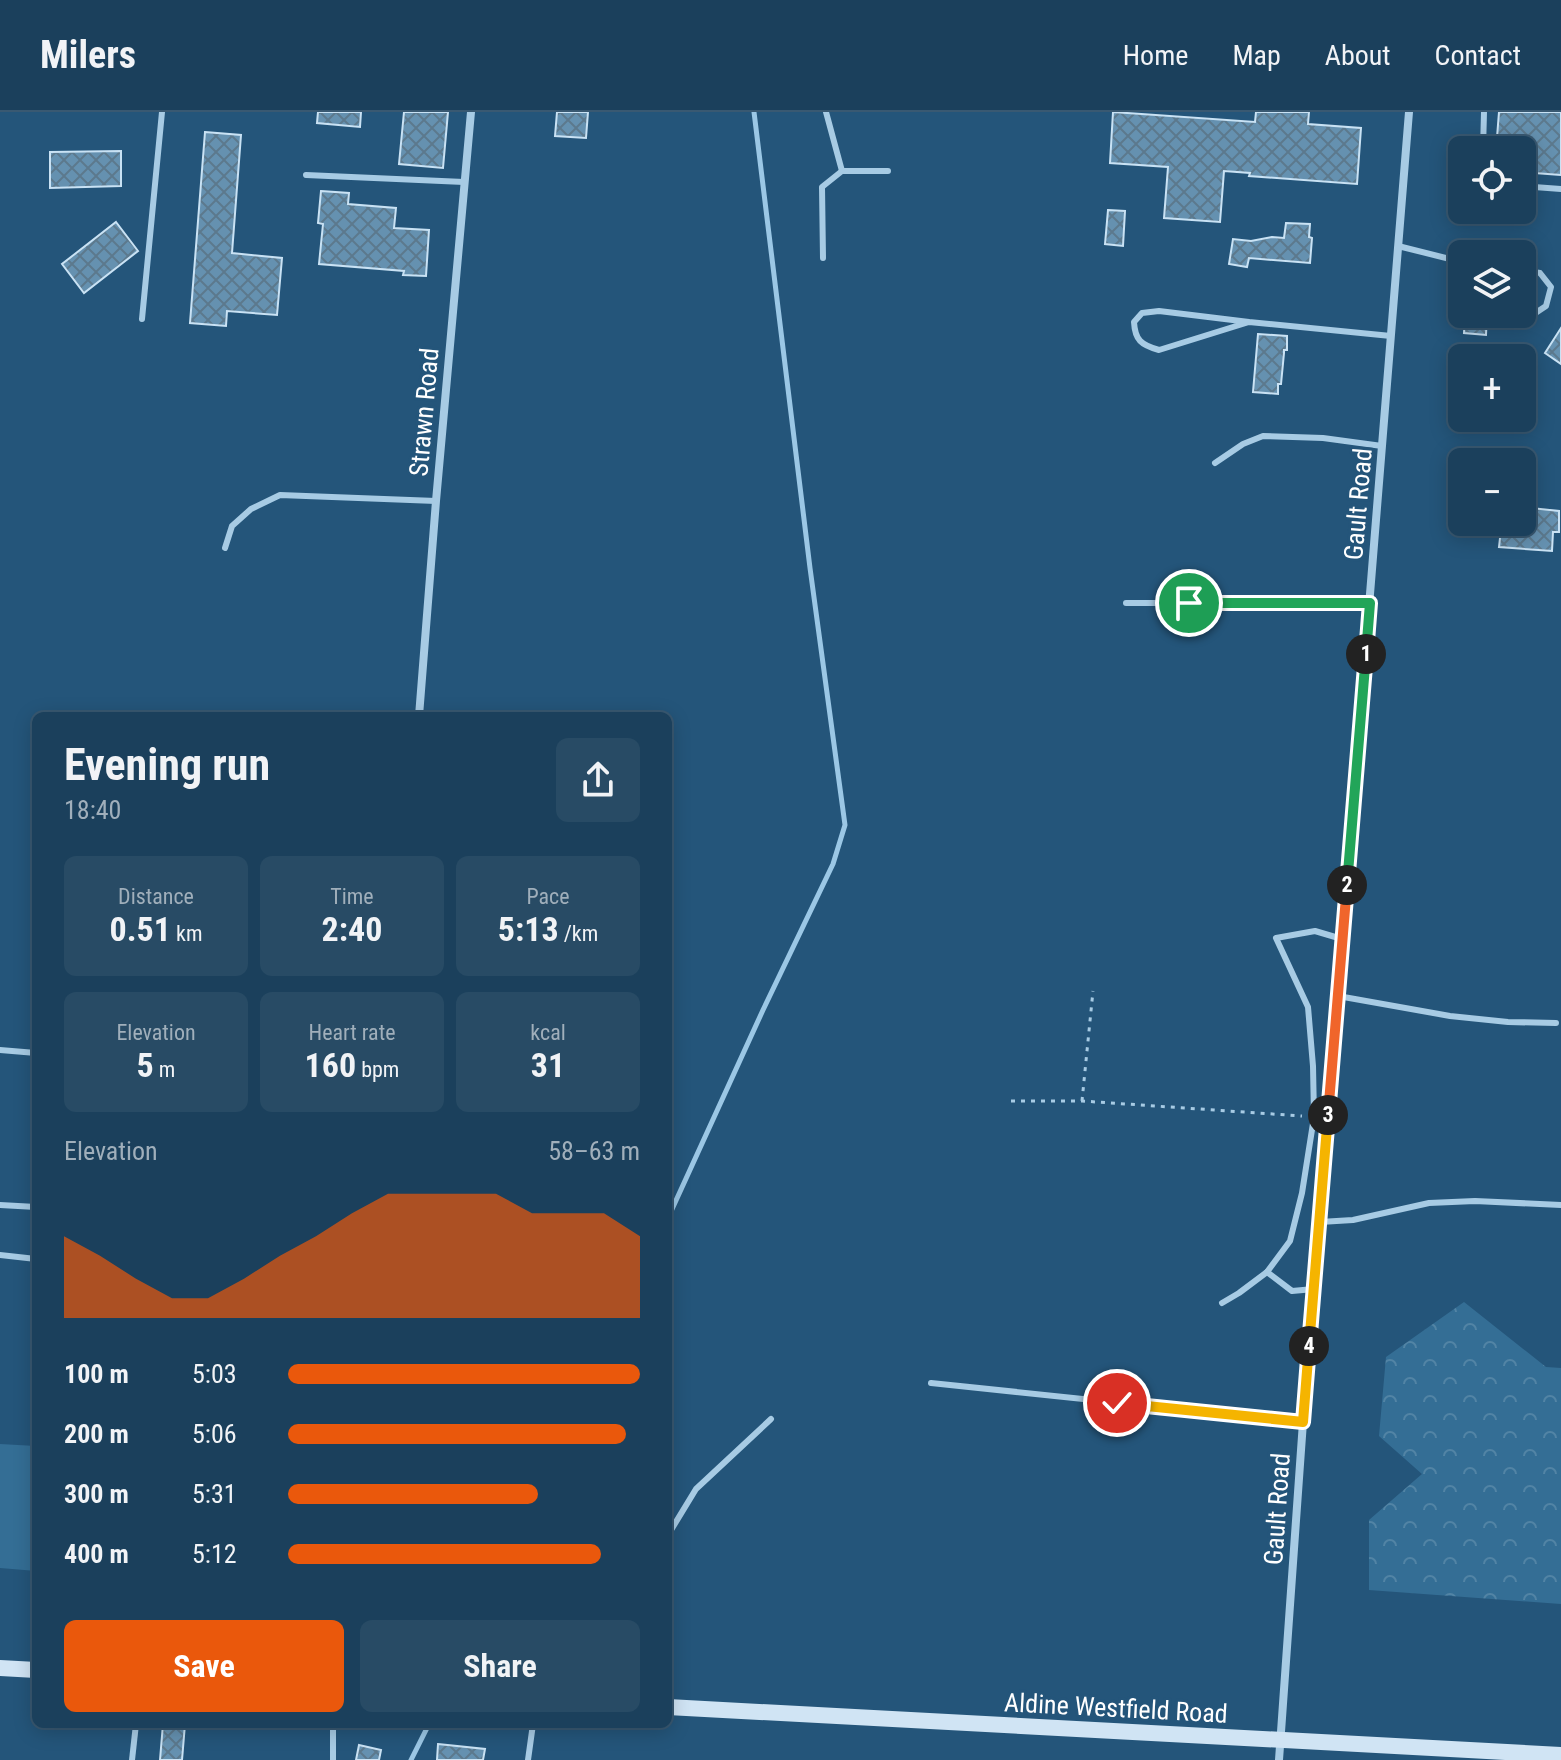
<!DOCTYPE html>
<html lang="en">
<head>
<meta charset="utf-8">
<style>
  :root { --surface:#1b405c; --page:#284b65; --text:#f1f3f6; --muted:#a0afbb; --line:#395972; --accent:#ea580c }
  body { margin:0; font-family:"Roboto Condensed",sans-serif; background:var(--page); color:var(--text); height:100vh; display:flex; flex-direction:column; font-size:30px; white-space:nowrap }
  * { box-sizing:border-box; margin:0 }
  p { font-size:26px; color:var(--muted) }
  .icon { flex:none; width:44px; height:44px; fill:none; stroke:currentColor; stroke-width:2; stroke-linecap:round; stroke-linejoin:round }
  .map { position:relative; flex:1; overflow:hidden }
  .details { position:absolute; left:32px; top:600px; width:640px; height:1016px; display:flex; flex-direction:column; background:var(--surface); border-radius:12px; box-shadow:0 4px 20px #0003,0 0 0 2px var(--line) }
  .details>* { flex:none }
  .tools { position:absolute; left:1448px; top:24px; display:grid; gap:16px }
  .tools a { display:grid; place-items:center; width:88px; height:88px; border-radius:12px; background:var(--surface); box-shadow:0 4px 20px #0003,0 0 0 2px var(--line); font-size:40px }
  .pin { position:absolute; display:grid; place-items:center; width:68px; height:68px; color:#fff; margin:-34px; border:4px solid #fff; border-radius:50%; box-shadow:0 2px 8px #0007 }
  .km { position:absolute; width:40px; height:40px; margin:-20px; border-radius:50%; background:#222; color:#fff; font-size:22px; line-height:40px; text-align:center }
  .round { display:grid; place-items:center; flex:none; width:84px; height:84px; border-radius:12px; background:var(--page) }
  .headline { display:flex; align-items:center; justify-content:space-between; height:136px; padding:0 32px }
  h1 { font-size:44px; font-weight:700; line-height:60px }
  .stats { display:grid; grid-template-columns:repeat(3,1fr); gap:12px; height:136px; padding:8px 32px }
  .stats div { display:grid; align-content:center; border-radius:12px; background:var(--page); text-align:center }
  .stats b { font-size:34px; font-weight:700 }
  .stats small { font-size:22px; font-weight:400 }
  .stats p { font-size:22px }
  .chart { height:224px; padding:16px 32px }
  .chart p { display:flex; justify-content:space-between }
  .chart svg { width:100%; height:144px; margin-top:8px; fill:var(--accent); opacity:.7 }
  .button { display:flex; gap:16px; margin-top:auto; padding:16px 32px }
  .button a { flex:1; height:92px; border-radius:12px; background:var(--accent); color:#fff; font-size:32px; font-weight:700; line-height:92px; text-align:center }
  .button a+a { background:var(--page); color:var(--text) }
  ul { padding:0 32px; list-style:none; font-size:26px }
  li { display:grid; grid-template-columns:128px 96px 1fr; align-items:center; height:60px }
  li i { height:20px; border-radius:10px; background:var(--accent) }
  header { display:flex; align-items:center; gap:48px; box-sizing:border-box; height:112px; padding:0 40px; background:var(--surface); border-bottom:2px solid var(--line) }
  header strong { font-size:38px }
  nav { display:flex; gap:44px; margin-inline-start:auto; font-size:28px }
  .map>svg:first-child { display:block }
</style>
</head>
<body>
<header>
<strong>Milers</strong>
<nav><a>Home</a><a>Map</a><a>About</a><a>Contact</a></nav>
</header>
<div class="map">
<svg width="1561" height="1648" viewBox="0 0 1561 1648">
  <defs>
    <pattern id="forest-crowns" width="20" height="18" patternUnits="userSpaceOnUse" patternTransform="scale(2)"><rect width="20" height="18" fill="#346e95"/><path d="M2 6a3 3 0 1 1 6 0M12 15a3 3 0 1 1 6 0" fill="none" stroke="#5284a5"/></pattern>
    <pattern id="building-cross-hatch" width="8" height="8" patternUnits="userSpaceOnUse" patternTransform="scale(2)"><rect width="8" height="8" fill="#6591b0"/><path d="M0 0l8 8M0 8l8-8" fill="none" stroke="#5c798d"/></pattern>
  </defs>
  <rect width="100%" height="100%" fill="#24557a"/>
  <!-- forest -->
  <path fill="url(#forest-crowns)" d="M1464 1190 1546 1255 1561 1256V1492L1369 1478V1408L1422 1362 1379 1324 1386 1245Z"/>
  <!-- pitch -->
  <path fill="#346e95" d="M0 1332 36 1334V1459L0 1456Z"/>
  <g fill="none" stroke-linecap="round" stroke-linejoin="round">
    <!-- stream -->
    <g stroke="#9bc7e5" stroke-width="5">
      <path d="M668 1106 763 898 833 752 845 713 810 456 754 0"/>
      <path d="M411 1648 429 1612"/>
    </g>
  </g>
  <!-- building -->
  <g fill="url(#building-cross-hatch)" stroke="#c9e2f4" stroke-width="2">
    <path d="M318 0H361L360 15 317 11Z"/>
    <path d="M404 0H448L443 56 399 52Z"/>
    <path d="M557 0H588L586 26 555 24Z"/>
    <path d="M1113 0 1255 10 1256 0H1309L1308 12 1361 16 1357 72 1249 64 1250 61 1224 59 1220 110 1164 106 1168 55 1110 51Z"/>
    <path d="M1499 0H1561V63L1522 60V38H1496Z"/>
    <path d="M205 20 241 23 232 141 282 146 277 203 227 199 226 214 190 211Z"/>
    <path d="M121 39V74L50 76V40Z"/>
    <path d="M321 79 349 81 348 92 396 96 394 116 429 118 426 164 403 163 404 159 319 152 323 112 318 111Z"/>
    <path d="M1108 98 1125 99 1123 134 1105 132Z"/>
    <path d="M116 110 138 139 84 181 62 152Z"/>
    <path d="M1286 111 1310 112 1309 125 1312 126 1310 151 1249 146 1247 155 1229 152 1233 127 1251 129 1272 125 1284 126Z"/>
    <path d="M1465 202H1487L1486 223 1464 221Z"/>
    <path d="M1561 216V252L1545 241Z"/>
    <path d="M1258 222 1287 224V238H1284V241L1281 272H1278V282L1253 280Z"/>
    <path d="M1522 395 1559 399V420H1553L1552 439 1499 435 1501 417 1517 419V410H1522Z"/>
    <path d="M163 1612H185L182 1648H160Z"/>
    <path d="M438 1632 485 1637 483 1648H437Z"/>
    <path d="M359 1633 381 1638 379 1648H356Z"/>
  </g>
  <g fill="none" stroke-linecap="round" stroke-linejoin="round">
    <!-- path -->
    <g stroke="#a7cbe4" stroke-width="3" stroke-dasharray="4 6" stroke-linecap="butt">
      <path d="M1011 989H1082L1302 1004"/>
      <path d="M1082 989 1093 879"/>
    </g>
    <!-- service -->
    <g stroke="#a7cbe4" stroke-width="6">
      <path d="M826 0 842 59H888"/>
      <path d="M1483 38 1484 0"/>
      <path d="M306 63 464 70"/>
      <path d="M1522 74 1561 77"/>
      <path d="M1398 134 1462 150"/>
      <path d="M823 146 822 75 842 59"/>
      <path d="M1522 158 1540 161 1551 175 1546 194 1537 200 1522 198"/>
      <path d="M142 207 162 0"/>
      <path d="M1249 210 1159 199 1142 201 1134 210C1135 228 1141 233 1159 238L1249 210 1391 224"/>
      <path d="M1215 351 1243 332 1263 324 1323 326 1382 334"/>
      <path d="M225 436 232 414 251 397 280 383 436 389"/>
      <path d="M1126 491H1370"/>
      <path d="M1338 884 1450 904 1508 910 1556 911"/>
      <path d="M0 938 36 941"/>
      <path d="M0 1093 36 1095"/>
      <path d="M1320 1110 1353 1108 1429 1091 1475 1089 1561 1093"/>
      <path d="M0 1143 36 1147"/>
      <path d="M1267 1160 1292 1179 1314 1177"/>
      <path d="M1222 1191 1239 1181 1267 1160 1290 1129 1302 1081 1314 1005 1313 954 1308 895 1276 826 1315 819 1342 827"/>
      <path d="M931 1271 1303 1310"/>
      <path d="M668 1423 696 1377 771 1307"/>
      <path d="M333 1612V1648"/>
      <path d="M132 1648 136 1612"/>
      <path d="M528 1648 533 1612"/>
    </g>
    <!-- minor -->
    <g stroke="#a7cbe4" stroke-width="8">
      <path d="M419 604 436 389 471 0"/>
      <path d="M1279 1648 1303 1310 1409 0"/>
    </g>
    <!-- secondary -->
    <g stroke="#d0e4f4" stroke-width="16">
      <path d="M0 1556 36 1558"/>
      <path d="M668 1595 1561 1643"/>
    </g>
  </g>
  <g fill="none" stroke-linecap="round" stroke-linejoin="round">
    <defs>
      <path id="split-1" d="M1189 491H1370L1366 542"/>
      <path id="split-2" d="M1347 773 1366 542"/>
      <path id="split-3" d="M1328 1003 1347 773"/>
      <path id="split-4" d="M1309 1234 1328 1003"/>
      <path id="split-5" d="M1117 1291 1303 1310 1309 1234"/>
    </defs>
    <!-- split-1 casing -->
    <use href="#split-1" stroke="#fff" stroke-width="16"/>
    <!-- split-2 casing -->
    <use href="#split-2" stroke="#fff" stroke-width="16"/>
    <!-- split-3 casing -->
    <use href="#split-3" stroke="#fff" stroke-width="16"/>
    <!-- split-4 casing -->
    <use href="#split-4" stroke="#fff" stroke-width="16"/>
    <!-- split-5 casing -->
    <use href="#split-5" stroke="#fff" stroke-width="16"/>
    <!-- split-1 -->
    <use href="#split-1" stroke="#22a559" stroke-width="10"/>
    <!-- split-2 -->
    <use href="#split-2" stroke="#22a559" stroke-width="10"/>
    <!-- split-3 -->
    <use href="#split-3" stroke="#f0652b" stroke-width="10"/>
    <!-- split-4 -->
    <use href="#split-4" stroke="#f5b400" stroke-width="10"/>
    <!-- split-5 -->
    <use href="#split-5" stroke="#f5b400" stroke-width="10"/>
  </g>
  <g text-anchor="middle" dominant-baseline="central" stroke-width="6" stroke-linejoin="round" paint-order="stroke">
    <!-- street labels -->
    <g font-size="26" fill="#fff" stroke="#24557a">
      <text transform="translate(424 300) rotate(-85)">Strawn Road</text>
      <text transform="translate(1358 392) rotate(-85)">Gault Road</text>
      <text transform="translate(1277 1397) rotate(-86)">Gault Road</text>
      <text transform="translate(1116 1596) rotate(3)">Aldine Westfield Road</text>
    </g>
  </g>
</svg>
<div class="tools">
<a><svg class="icon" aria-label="locate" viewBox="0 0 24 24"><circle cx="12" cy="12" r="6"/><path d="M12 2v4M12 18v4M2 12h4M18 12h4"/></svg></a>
<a><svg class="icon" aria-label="layers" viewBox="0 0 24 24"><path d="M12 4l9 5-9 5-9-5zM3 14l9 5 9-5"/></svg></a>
<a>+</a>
<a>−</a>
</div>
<div class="pin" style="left:1189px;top:491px;background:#1e9e55"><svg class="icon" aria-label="arrive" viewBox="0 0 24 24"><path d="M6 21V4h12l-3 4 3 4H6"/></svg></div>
<div class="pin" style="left:1117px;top:1291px;background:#d93025"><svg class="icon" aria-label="check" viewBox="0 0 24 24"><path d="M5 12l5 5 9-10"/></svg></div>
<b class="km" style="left:1366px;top:542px">1</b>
<b class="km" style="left:1347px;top:773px">2</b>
<b class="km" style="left:1328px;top:1003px">3</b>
<b class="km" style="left:1309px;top:1234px">4</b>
<section class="details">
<div class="headline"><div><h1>Evening run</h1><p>18:40</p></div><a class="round"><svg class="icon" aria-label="share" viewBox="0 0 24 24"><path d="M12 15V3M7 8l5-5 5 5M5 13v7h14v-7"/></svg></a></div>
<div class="stats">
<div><p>Distance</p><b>0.51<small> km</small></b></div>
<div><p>Time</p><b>2:40</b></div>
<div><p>Pace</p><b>5:13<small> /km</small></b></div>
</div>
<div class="stats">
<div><p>Elevation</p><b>5<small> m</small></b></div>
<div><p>Heart rate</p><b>160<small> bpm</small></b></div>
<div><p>kcal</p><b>31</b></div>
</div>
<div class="chart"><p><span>Elevation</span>58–63 m</p>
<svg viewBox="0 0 160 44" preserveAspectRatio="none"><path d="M0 44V19L10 25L20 32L30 38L40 38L50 32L60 25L70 19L80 12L90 6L100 6L110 6L120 6L130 12L140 12L150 12L160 19V44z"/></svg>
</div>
<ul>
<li><b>100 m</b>5:03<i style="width:100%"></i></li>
<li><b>200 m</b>5:06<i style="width:96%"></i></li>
<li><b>300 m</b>5:31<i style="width:71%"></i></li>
<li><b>400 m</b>5:12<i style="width:89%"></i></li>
</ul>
<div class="button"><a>Save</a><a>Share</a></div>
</section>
</div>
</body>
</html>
